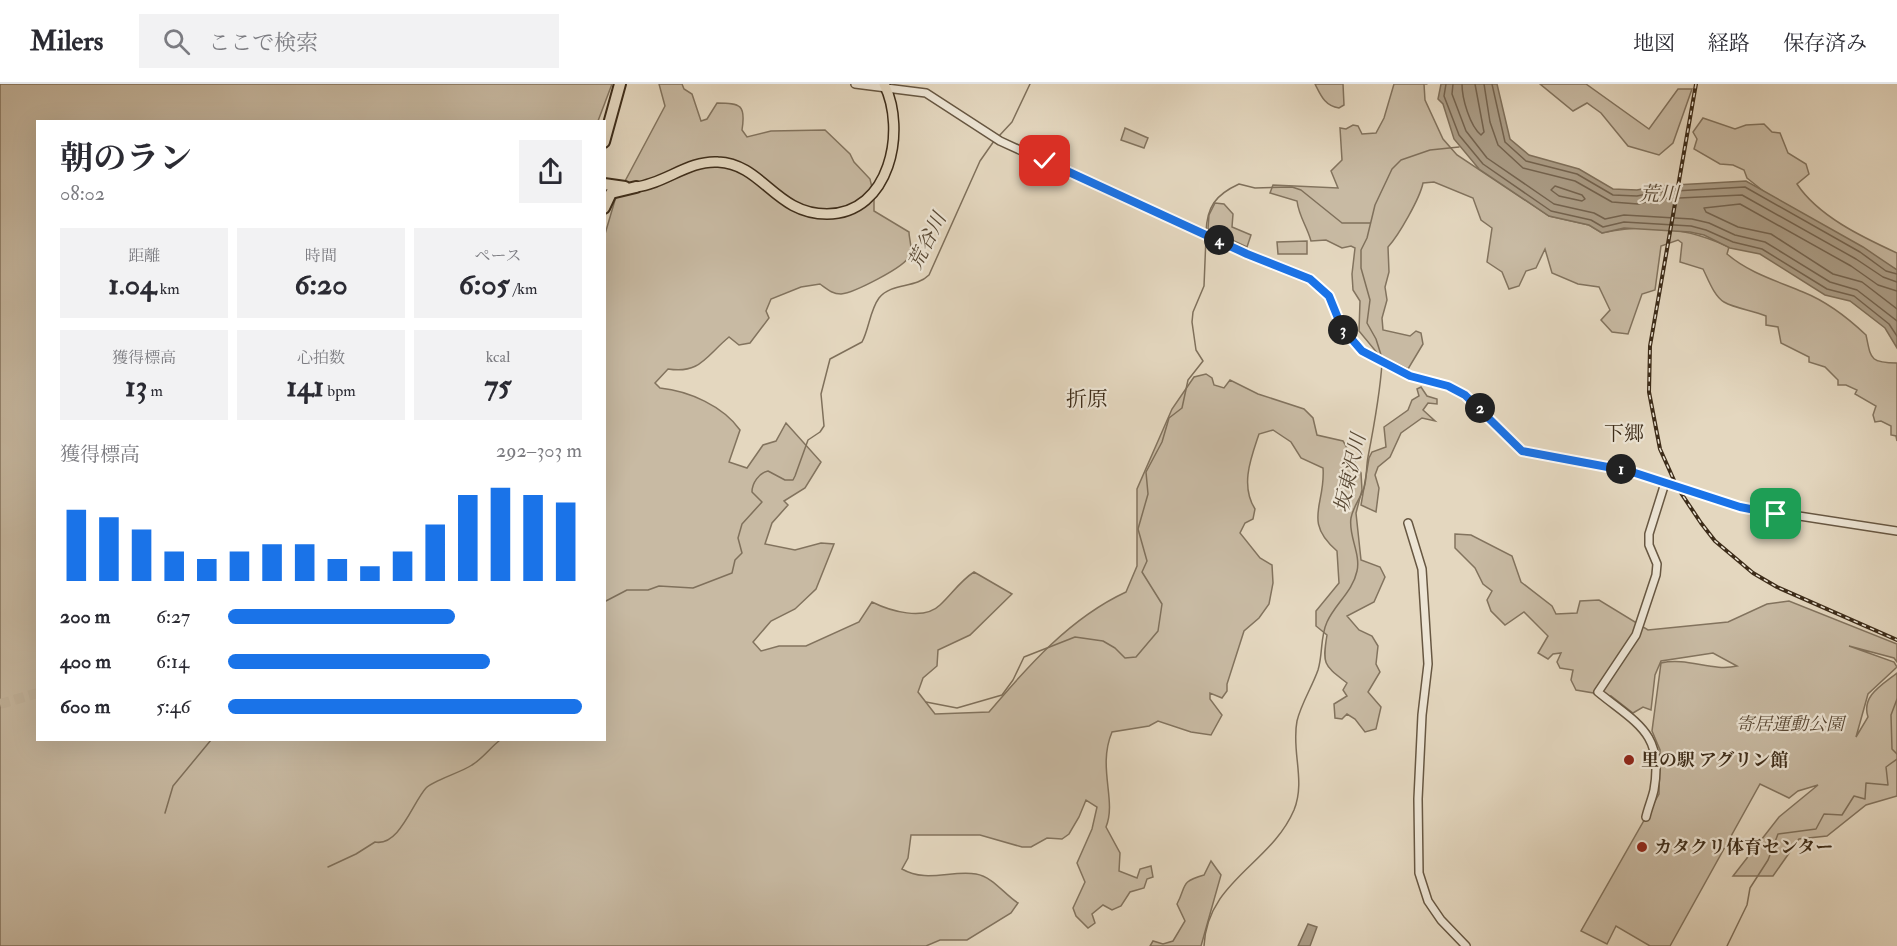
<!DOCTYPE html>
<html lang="ja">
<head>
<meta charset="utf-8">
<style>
  :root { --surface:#fff; --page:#f2f2f3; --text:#2b2b33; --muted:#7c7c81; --line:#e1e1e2; --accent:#1a73e8 }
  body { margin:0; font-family:"IM FELL Double Pica","Noto Serif JP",serif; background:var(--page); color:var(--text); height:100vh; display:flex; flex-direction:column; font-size:22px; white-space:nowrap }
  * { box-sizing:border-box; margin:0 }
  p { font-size:20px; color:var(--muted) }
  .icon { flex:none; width:33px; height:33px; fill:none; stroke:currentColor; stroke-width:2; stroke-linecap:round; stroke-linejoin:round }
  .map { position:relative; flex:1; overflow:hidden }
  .side { position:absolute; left:36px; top:36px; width:570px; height:621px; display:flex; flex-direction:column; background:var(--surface); border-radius:0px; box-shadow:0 6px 24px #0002 }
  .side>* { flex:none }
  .pin { position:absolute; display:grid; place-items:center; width:51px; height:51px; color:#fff; margin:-26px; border-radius:12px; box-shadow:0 3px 9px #0006 }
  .km { position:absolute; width:30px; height:30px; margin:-15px; border-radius:50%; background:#222; color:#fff; font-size:16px; line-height:30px; text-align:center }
  .round { display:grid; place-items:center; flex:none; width:63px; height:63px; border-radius:0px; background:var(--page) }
  .head { display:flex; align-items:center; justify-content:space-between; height:102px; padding:0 24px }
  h1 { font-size:33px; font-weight:700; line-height:45px }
  .stats { display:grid; grid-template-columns:repeat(3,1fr); gap:9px; height:102px; padding:6px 24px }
  .stats div { display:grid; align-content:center; border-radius:0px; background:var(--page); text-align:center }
  .stats b { font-size:30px; font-weight:700 }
  .stats small { font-size:16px; font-weight:400 }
  .stats p { font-size:16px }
  .chart { height:168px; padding:12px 24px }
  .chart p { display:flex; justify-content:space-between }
  .chart svg { width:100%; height:108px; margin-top:6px; stroke:var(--accent); stroke-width:6 }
  ul { padding:0 24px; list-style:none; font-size:20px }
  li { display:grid; grid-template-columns:96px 72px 1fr; align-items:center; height:45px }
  li i { height:15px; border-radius:8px; background:var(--accent) }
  header { display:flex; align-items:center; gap:36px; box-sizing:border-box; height:84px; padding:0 30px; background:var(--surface); border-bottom:2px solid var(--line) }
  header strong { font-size:28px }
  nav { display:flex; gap:33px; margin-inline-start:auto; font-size:21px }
  .search { width:420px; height:54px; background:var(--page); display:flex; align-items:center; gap:15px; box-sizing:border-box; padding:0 21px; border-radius:0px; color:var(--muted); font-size:22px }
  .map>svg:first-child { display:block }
</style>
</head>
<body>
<header>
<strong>Milers</strong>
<div class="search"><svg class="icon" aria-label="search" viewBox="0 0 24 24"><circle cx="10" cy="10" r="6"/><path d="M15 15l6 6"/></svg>ここで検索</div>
<nav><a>地図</a><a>経路</a><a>保存済み</a></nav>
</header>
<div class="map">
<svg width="1897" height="862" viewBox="0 0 1897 862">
  <rect width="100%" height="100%" fill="#e4d7bf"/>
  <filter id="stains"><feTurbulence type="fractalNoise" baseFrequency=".00333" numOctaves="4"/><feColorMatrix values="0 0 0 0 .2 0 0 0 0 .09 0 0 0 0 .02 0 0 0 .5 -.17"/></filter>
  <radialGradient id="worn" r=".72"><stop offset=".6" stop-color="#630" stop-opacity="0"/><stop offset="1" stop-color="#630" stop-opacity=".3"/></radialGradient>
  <!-- green -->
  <g fill="#c8baa3" stroke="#82735e" stroke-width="1.5">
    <path d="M0 0H612L598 37 38 38V656H604L605 150 615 116 665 22 659 0H682L684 5 692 10 701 37 707 35 717 19C741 19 746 21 742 46L747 53 771 47 825 46 850 70 854 78 870 95 874 112V127L909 148C909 155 913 165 910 171 906 183 853 209 841 210 832 210 827 205 820 200L801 203 771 215 766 227 769 234 750 259 739 261 729 253C705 273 700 290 668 285L655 299 660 304C689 307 723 322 740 346L729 378 747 384 763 361 776 357 786 339 821 378 805 404 784 417 788 421 772 439 765 460 795 466 821 459 834 460 816 505 795 525 771 537 753 558 761 567 779 562H806L859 538 872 518C890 527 924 537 940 521 952 510 960 497 974 488L1012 510 970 551 938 566 937 582 923 594 918 608 935 630 989 628C1028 582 1070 534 1126 508L1137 482V405L1172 325 1194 293 1206 290 1212 294 1214 301 1224 304 1230 296 1258 310 1304 325 1313 334 1317 351 1343 357 1361 389 1362 406 1356 429 1361 476 1380 483 1385 493 1374 518 1347 532 1359 546 1372 552 1378 562 1376 580 1380 588 1368 608 1381 623 1376 645 1365 648 1355 635 1347 630 1342 635 1335 634 1334 620 1347 612 1343 606 1347 599C1324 581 1322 581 1327 551L1316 542V527L1339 499 1337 467C1302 437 1326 420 1323 384L1301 374 1291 358 1273 346 1259 350C1251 374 1240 401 1255 425L1253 435 1245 439 1240 449 1260 474 1272 481 1273 499 1269 520 1259 534 1244 547 1227 600V607L1222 614 1210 609V615L1222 631 1211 651 1191 648 1158 637 1149 642 1112 648C1097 684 1117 716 1106 743L1120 769 1119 787 1137 794 1140 785 1151 782 1153 793 1147 795 1144 804 1130 808 1121 822 1112 826 1103 821 1092 830 1095 839 1088 844 1076 832 1073 824 1085 798 1077 779 1092 745 1097 723 1086 716 1079 733 1069 750 1062 755 1047 754 1031 763H1022L980 751H911L908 774 902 785C926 799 951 786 976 790 993 793 1004 810 1018 819L1011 829 967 856H940L926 862H0Z"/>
    <path d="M1315 0H1343L1344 21 1339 24C1325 22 1321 12 1315 0Z"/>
    <path d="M1394 0H1424L1425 16 1443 55 1457 71 1549 132 1589 141 1602 149C1646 139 1689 144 1729 163L1727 170C1749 189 1777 197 1803 208 1828 218 1847 233 1866 251 1871 274 1869 279 1897 279V357L1896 352 1891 351V342L1881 337 1875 338 1873 331 1876 322 1855 310 1857 306 1846 301H1838V296L1825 283 1809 278V273L1781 259 1778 243 1766 241V232C1753 226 1736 225 1724 218 1714 212 1708 195 1703 185L1680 178 1682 159 1678 156 1661 162 1655 206 1642 210 1628 250 1612 248 1601 236 1610 226 1599 203 1578 200 1552 189 1545 165 1536 184 1526 187 1519 202 1509 205 1502 188 1487 178 1492 144 1481 136 1473 114 1434 98 1423 99C1420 114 1399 151 1388 163L1389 188 1385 203 1387 216 1382 234 1383 246 1410 252 1416 247 1421 249 1423 260 1408 285 1378 270 1359 247 1360 217 1353 206 1352 190 1355 164 1351 162 1342 164 1326 156 1311 157C1307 142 1299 133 1297 117L1270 109 1273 101 1338 104 1331 87 1342 76 1340 44 1346 45 1353 41 1358 42 1362 50 1376 49 1384 34Z"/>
    <path d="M1540 0H1586L1649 45 1678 5H1692L1673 59 1659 71 1628 62 1601 29 1587 19 1573 27Z"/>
    <path d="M1703 34 1735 45 1746 41 1764 40 1772 48 1780 49 1788 69 1806 80 1809 90 1797 100C1818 132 1862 153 1897 169V186L1767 110 1747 94 1744 86 1733 81 1720 80 1694 65 1697 55 1693 48Z"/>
    <path d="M1125 44 1148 54 1144 64 1121 56Z"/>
    <path d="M1215 119 1224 120 1233 130 1232 143 1251 151 1247 163 1208 145 1209 131Z"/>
    <path d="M1307 157V170H1278L1277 158Z"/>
    <path d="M1421 303 1427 312 1437 315V320L1428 319 1423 326 1435 337 1422 334 1401 349 1390 373 1378 383 1375 391 1379 404 1376 428 1361 421 1369 374 1372 368 1386 363 1384 343 1408 326 1412 316 1419 312 1417 305Z"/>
    <path d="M1455 450 1471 451 1512 472 1521 498 1552 522 1556 530 1577 529 1580 517 1599 516 1648 546 1728 538 1767 520 1789 517 1897 560V578L1894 574 1849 562 1894 578 1897 583 1868 610 1856 653 1868 633C1861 612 1882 601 1897 589V712L1866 721 1827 752 1799 755 1773 792H1733L1779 733 1818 701 1798 707 1789 714 1760 700 1670 862H1650L1616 842 1607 860 1581 847 1659 710 1660 666 1652 647 1661 579C1688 573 1712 588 1737 582L1713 569 1661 577 1655 591 1651 626 1643 623 1633 629 1611 612 1576 606 1571 596 1573 586 1560 584 1557 578 1561 569 1553 570 1548 575 1538 569 1548 552 1524 528 1505 541 1491 527 1487 516 1492 507 1483 500 1475 484 1455 464Z"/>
    <path d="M1211 777 1221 791 1201 862H1150L1153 857 1163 860 1173 857 1185 837 1177 820C1187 802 1179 798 1204 791Z"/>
  </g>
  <!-- water -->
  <g fill="#ab9d87" stroke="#7f705b" stroke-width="1.5">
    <path d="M1441 0H1497L1510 55 1529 71 1579 85 1613 105 1637 106 1657 102 1746 97 1863 163 1897 186V264L1885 244 1850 217 1825 211 1760 170 1730 164 1704 151 1690 148 1624 144 1602 149 1589 141 1549 132 1479 85 1454 55 1443 20 1438 15Z"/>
    <path d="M1308 840 1317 843 1310 862H1298Z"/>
  </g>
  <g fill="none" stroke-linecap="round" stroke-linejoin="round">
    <!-- shore -->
    <g stroke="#746450" stroke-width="1.5">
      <path d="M1446 0 1444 12 1459 51 1483 80 1551 127 1591 136 1603 143 1624 138 1691 142 1706 146 1733 158 1762 165 1827 205 1854 212 1889 240 1897 252"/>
      <path d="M1453 0 1452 10 1466 47 1487 74 1554 120 1594 129 1605 135 1624 131 1692 135 1709 139 1735 151 1765 158 1830 198 1857 206 1897 237"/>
      <path d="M1462 0C1462 15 1470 42 1481 51L1484 48 1475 0"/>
      <path d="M1484 0 1490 38 1498 61 1523 84 1575 97 1612 118 1638 120 1658 115 1742 111 1856 175 1883 193 1897 198"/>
      <path d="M1492 0 1505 58 1526 77 1577 90 1613 111 1637 112 1657 108 1745 103 1860 168 1886 187 1897 190"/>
      <path d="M1555 102 1582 111 1585 115 1582 117 1559 112 1551 106Z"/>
      <path d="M1897 207 1878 201 1851 182 1740 120 1704 124 1706 128 1738 143 1771 150 1833 190 1862 198 1897 225"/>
    </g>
    <!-- stream -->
    <g stroke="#7f705b" stroke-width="1.5">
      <path d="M1425 0H1427"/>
      <path d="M999 52 1012 38 1030 0"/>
      <path d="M1206 148C1207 123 1215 111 1239 100L1255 104 1292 103 1301 106 1342 139H1370"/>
      <path d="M1382 274 1376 255 1367 239 1370 216 1361 184V166L1367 154 1375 121 1392 85 1401 76 1430 66 1459 63"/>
      <path d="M604 518 627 506H648L659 502 693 504 732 489 735 476 742 469 738 454 742 440 762 418 752 408C752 399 759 389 768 387L785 396H793L795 392 808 356 820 348 824 342 821 310 830 275 862 258C869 245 870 226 879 214 892 198 915 205 929 191L980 77 994 57"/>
      <path d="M1897 615 1891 631 1892 665 1897 670"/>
      <path d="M926 618 957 624 1002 611 1013 596 1024 573 1075 553 1103 557 1115 564 1125 574 1136 573 1158 547 1162 520 1142 488 1147 477 1138 445 1148 410 1146 388 1162 358 1169 334 1182 324 1188 296 1203 277 1196 266 1192 238 1193 228 1204 202 1206 153"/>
      <path d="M165 729 173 702 211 656"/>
      <path d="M328 783 356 770 375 758C399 763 413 718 426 704 432 697 462 688 472 681 483 674 490 664 500 656"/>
      <path d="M1204 862C1207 797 1271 780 1294 726 1306 696 1291 667 1297 637 1301 620 1312 603 1318 586 1323 570 1320 553 1327 538 1335 520 1353 507 1357 487 1361 470 1348 451 1351 434 1353 423 1360 415 1364 404 1367 395 1366 383 1368 373 1374 342 1380 311 1382 279"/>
      <path d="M1727 862 1747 821 1750 804 1768 776 1778 750 1816 745 1824 730 1842 731 1854 712 1865 715 1866 699 1888 701 1886 683 1897 675"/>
    </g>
    <!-- highway-tunnel -->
    <path stroke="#c3b59e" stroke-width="10" stroke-dasharray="10 5" stroke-linecap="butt" d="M0 620 38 609"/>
    <defs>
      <g id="minor">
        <path d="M855 0 926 9 1000 57 1247 170 1310 195 1329 212 1342 244 1362 267 1410 292 1448 302 1465 311 1522 367 1629 387 1740 423 1897 447"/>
        <path d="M1408 439 1422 485 1428 580 1422 631 1418 715 1419 789 1428 817 1441 836 1466 862"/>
        <path d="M1646 733C1648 724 1652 715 1654 706 1664 649 1637 640 1598 608L1636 551 1656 491 1657 480 1649 461V450L1665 399"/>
      </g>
      <path id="major" d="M636 103C664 100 689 76 718 78 763 80 775 130 827 130 890 130 907 46 884 0"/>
      <g id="highway">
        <path d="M604 58 620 0"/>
        <path d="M604 100 625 103"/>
        <path d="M604 124 611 109 636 103"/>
      </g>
    </defs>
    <!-- minor casing -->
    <use href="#minor" stroke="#675742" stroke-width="10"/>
    <!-- major casing -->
    <use href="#major" stroke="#3d2c19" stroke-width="12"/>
    <!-- highway casing -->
    <use href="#highway" stroke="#3d2c19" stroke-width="14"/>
    <!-- minor -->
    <use href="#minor" stroke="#ede5d5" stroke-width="7"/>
    <!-- major -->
    <use href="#major" stroke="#e4d7bf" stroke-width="9"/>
    <!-- highway -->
    <use href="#highway" stroke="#e4d7bf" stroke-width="10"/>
    <defs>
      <path id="rail" d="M1696 0 1650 262 1649 308 1660 365 1677 403 1701 439 1715 457 1753 489 1777 503 1897 556"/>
    </defs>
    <!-- rail casing -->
    <use href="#rail" stroke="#3d2c19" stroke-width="4"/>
    <!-- rail -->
    <use href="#rail" stroke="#ede5d5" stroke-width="1.5" stroke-dasharray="4.5" stroke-linecap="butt"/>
  </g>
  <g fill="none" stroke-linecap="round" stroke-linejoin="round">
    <defs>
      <path id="route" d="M1045 77 1247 170 1310 195 1329 212 1342 244 1362 267 1410 292 1448 302 1465 311 1522 367 1629 387 1740 423 1776 430"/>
    </defs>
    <!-- route casing -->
    <use href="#route" stroke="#fff" stroke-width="12"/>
    <!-- route -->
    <use href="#route" stroke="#1a73e8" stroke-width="8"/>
  </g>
  <!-- markers -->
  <g fill="#8f2418" stroke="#ede5d5" stroke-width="2">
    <circle cx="1629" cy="676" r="6"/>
    <circle cx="1642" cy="763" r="6"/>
  </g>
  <g text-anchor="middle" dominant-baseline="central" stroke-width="4.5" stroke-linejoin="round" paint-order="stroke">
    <!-- park labels -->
    <g font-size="18" font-style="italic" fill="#594835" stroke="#ede5d5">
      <text x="1790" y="640">寄居運動公園</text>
    </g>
    <!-- poi labels -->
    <g font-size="18" font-weight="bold" fill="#3d2c19" stroke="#ede5d5" text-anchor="start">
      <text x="1641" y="676">里の駅 アグリン館</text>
      <text x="1654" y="763">カタクリ体育センター</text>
    </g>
    <!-- water labels -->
    <g font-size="20" font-style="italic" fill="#584834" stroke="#ede5d5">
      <text transform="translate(1659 110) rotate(1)">荒川</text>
      <text transform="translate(927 157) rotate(-63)">荒谷川</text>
      <text transform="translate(1350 389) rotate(-77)">坂東沢川</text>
    </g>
    <!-- neighbourhood labels -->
    <g font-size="20" fill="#3d2c19" stroke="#ede5d5">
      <text x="1624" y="349">下郷</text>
    </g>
    <!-- quarter labels -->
    <g font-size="21" fill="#3d2c19" stroke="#ede5d5">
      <text x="1087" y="315">折原</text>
    </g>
  </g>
  <rect width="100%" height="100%" filter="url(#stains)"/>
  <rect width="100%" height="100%" fill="url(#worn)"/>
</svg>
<div class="pin" style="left:1776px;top:430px;background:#1e9e55"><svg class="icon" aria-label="arrive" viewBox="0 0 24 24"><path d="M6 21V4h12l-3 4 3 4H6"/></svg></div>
<div class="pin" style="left:1045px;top:77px;background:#d93025"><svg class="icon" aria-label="check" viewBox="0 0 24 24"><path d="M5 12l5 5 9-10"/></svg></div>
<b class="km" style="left:1621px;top:385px">1</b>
<b class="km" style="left:1480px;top:324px">2</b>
<b class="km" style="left:1343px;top:246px">3</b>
<b class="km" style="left:1219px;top:156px">4</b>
<section class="side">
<div class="head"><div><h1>朝のラン</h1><p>08:02</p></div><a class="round"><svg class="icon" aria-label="share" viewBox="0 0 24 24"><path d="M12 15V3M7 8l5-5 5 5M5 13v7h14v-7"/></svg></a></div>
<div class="stats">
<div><p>距離</p><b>1.04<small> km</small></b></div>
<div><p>時間</p><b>6:20</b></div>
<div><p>ペース</p><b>6:05<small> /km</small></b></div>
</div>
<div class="stats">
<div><p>獲得標高</p><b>13<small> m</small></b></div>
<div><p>心拍数</p><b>141<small> bpm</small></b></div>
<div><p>kcal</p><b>75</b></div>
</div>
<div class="chart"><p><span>獲得標高</span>292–303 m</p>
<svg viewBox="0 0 160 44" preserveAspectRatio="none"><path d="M5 44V15M15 44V18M25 44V23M35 44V32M45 44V35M55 44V32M65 44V29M75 44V29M85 44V35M95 44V38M105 44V32M115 44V21M125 44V9M135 44V6M145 44V9M155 44V12"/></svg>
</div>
<ul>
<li><b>200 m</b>6:27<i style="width:64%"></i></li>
<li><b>400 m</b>6:14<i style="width:74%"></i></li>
<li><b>600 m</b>5:46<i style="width:100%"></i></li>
</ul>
</section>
</div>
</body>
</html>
